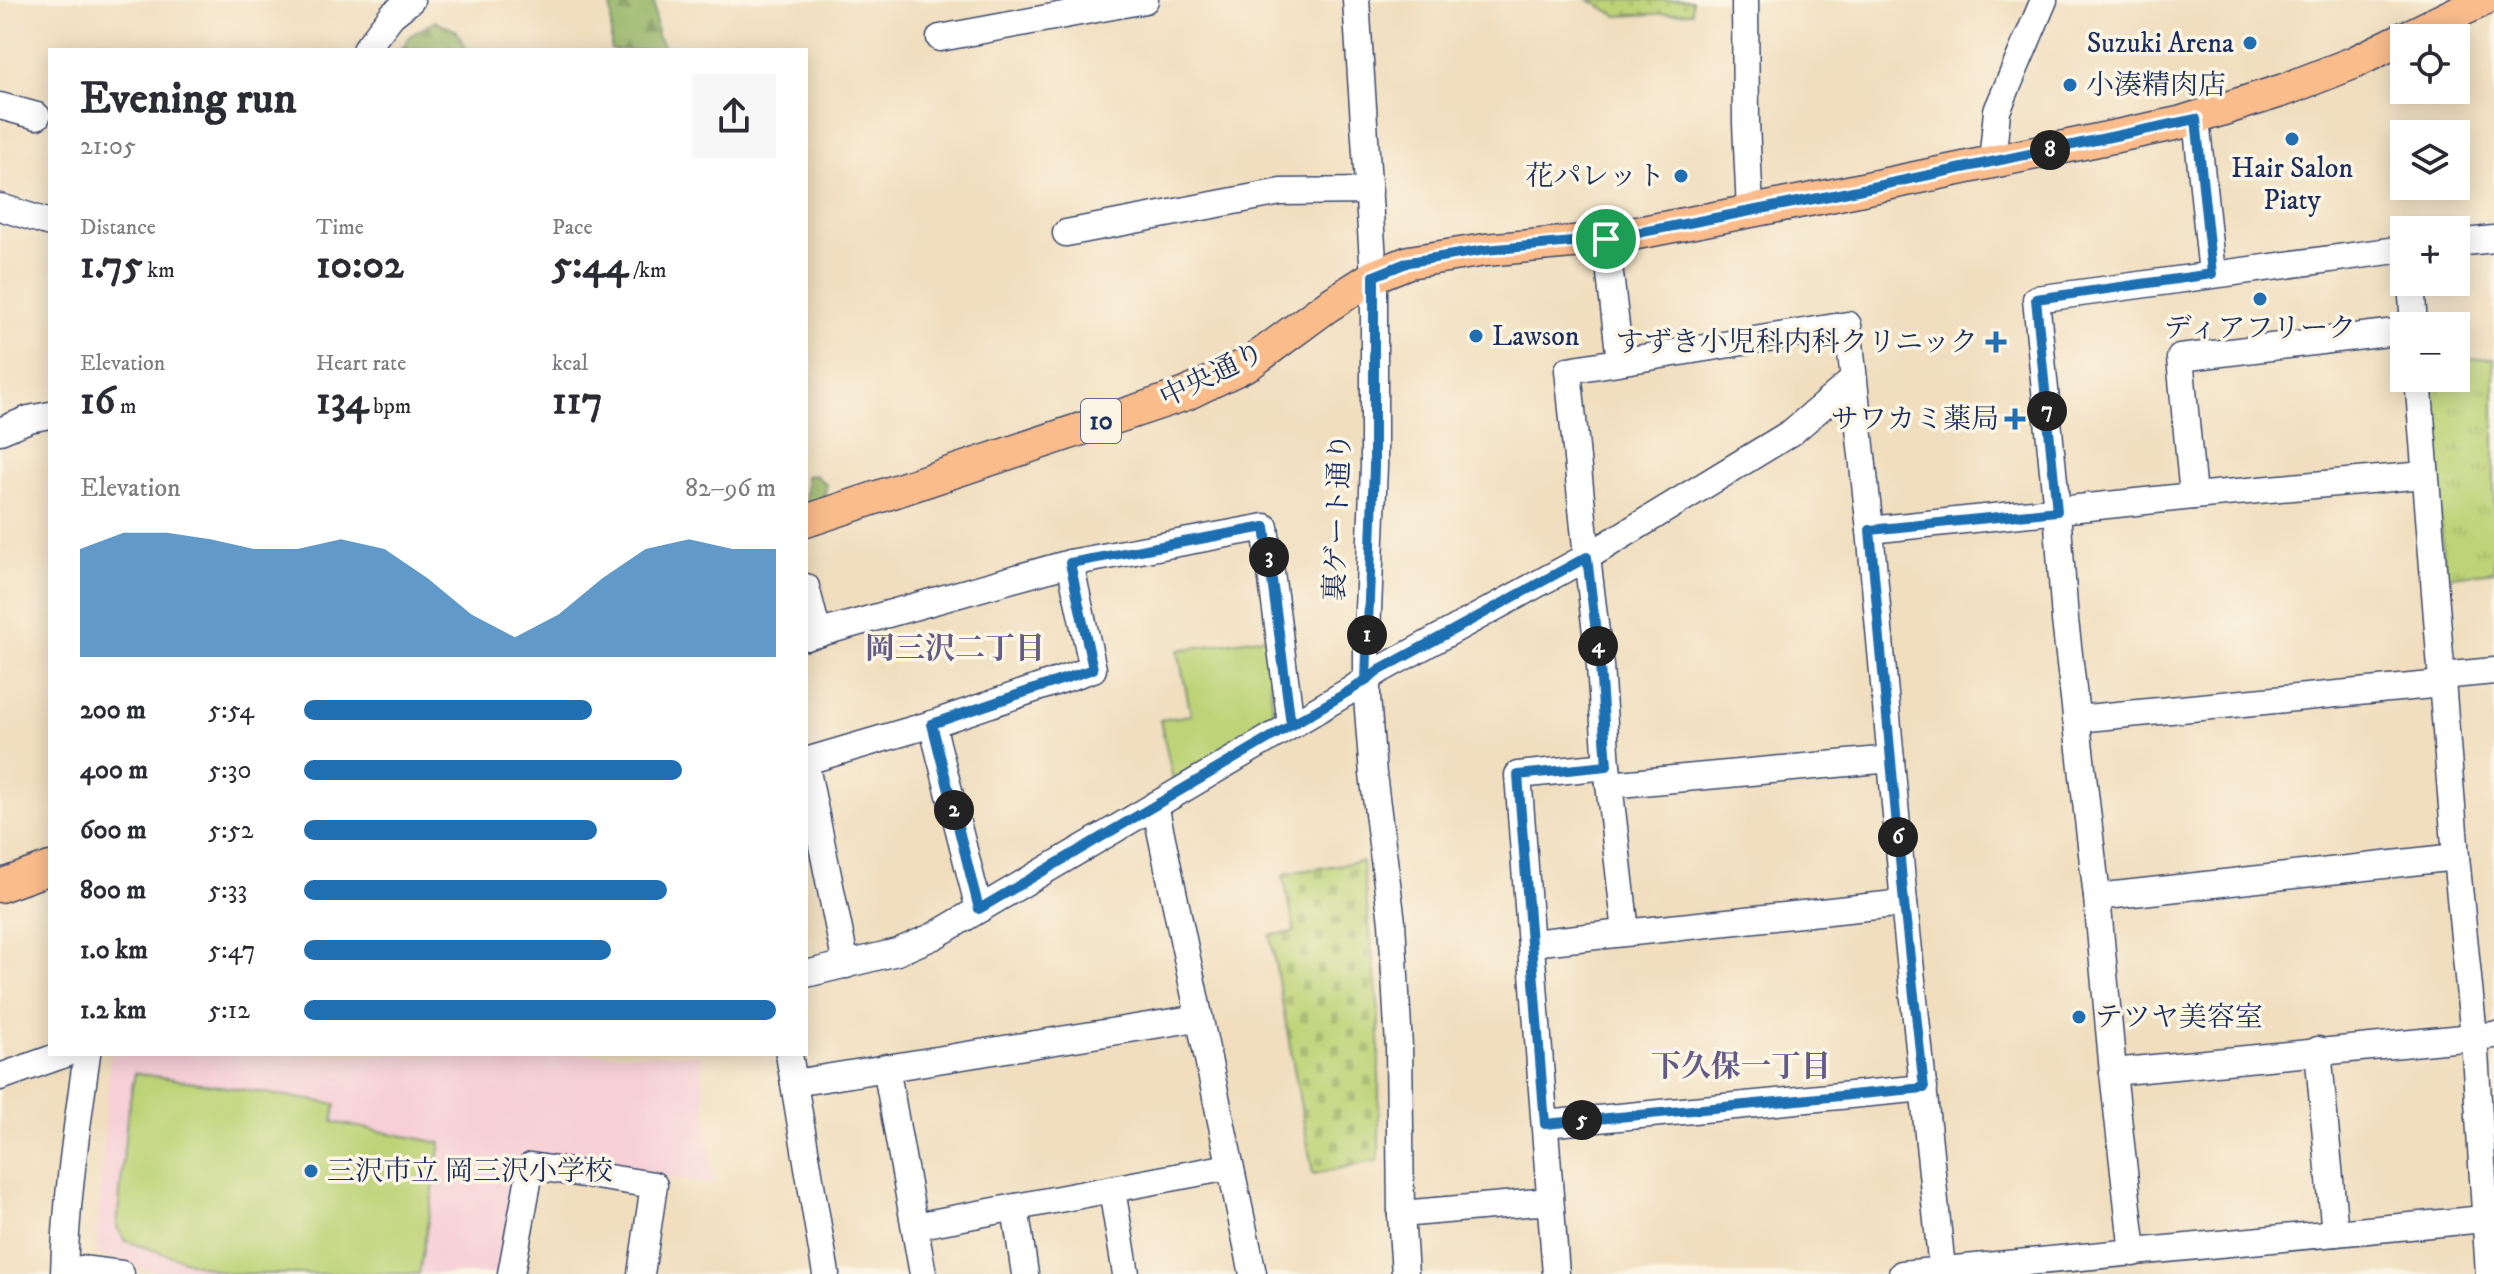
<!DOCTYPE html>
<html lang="en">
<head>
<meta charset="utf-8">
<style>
  :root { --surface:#fff; --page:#f7f7f7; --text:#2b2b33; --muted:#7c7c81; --accent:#1f6fb2 }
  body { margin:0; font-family:"IM FELL DW Pica","Noto Serif JP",serif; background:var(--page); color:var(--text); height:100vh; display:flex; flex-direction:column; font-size:30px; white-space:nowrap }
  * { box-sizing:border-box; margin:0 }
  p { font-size:26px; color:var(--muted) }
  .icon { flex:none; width:44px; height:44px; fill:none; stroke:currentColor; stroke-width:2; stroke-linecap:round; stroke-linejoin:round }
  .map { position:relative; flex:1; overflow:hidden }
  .sheet { position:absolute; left:48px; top:48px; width:760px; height:1008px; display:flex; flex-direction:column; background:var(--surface); border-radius:0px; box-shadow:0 4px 20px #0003 }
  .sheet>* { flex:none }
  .controls { position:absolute; left:2390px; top:24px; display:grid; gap:16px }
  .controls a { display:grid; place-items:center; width:80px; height:80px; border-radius:0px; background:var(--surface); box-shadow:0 4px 20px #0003; font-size:40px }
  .pin { position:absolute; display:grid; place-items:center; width:68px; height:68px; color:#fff; margin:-34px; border:4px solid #fff; border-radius:50%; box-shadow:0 2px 8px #0007 }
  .km { position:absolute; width:40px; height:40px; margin:-20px; border-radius:50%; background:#222; color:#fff; font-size:22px; line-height:40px; text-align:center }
  .round { display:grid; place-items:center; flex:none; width:84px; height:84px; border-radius:0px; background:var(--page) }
  .head { display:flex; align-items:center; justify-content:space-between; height:136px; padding:0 32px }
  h1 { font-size:44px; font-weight:700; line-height:60px }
  .metrics { display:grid; grid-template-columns:repeat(3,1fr); gap:12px; height:136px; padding:8px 32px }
  .metrics div { display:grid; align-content:center }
  .metrics b { font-size:40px; font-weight:700 }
  .metrics small { font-size:22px; font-weight:400 }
  .metrics p { font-size:22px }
  .chart { height:224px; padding:16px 32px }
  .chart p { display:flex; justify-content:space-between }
  .chart svg { width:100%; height:144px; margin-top:8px; fill:var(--accent); opacity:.7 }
  ul { padding:0 32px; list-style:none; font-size:26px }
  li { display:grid; grid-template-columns:128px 96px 1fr; align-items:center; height:60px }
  li i { height:20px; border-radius:10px; background:var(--accent) }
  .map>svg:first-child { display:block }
</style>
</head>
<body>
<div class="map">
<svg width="2494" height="1274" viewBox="0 0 2494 1274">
  <defs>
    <pattern id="forest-firs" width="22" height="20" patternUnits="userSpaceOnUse" patternTransform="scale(2)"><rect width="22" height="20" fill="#96b568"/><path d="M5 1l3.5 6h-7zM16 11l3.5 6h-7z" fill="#7a9459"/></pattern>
    <pattern id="cemetery-stones" width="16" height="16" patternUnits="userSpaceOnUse" patternTransform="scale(2)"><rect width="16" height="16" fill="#bdd377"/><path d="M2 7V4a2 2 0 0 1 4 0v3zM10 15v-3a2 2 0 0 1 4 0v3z" fill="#a2b569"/></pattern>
    <pattern id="park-tufts" width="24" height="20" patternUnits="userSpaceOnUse" patternTransform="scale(2)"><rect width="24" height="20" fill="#bdd377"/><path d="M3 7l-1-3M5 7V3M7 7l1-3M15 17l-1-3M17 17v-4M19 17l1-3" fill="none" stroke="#a2b569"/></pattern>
    <pattern id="garden-dots" width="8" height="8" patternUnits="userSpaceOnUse" patternTransform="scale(2)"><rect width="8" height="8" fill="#bdd377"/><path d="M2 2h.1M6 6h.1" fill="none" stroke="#a2b569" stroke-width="1.8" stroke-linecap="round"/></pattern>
  </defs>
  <rect width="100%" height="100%" fill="#fcf5e5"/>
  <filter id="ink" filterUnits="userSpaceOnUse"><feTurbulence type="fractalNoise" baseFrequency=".0125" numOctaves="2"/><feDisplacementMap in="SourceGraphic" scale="16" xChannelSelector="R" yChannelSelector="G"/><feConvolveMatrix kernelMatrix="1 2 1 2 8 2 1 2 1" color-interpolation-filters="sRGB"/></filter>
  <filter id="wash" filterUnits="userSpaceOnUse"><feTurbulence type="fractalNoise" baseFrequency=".006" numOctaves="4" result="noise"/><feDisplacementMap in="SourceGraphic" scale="32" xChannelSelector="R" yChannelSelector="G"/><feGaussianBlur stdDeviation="1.8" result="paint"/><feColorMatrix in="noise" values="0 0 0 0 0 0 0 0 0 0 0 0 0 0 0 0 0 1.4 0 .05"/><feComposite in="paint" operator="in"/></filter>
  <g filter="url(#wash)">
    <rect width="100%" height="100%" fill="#f0debe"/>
    <!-- built -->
    <path fill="#f6cfd7" d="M110 1054H700L713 1184 523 1158 501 1274H163L96 1254Z"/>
    <!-- grass -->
    <g fill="#bdd377" stroke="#6c816a" stroke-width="2">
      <path d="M1266 637 1274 721 1173 779 1160 720 1191 715 1178 650Z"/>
      <path d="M135 1073 336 1104 333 1122 441 1143 419 1274H227L125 1241 117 1227 127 1116Z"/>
    </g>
    <!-- forest -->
    <g fill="url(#forest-firs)" stroke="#587263" stroke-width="2">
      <path d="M611 0H654L657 35 666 50H611Z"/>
      <path d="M435 21 455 30 468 50H401L411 35Z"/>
      <path d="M815 475 827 485 823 500 806 504V476Z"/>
    </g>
    <!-- cemetery -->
    <path fill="url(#cemetery-stones)" stroke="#6c816a" stroke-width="2" d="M1362 861 1379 1012V1160L1313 1174 1270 935 1295 932 1283 874Z"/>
    <!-- park -->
    <path fill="url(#park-tufts)" stroke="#6c816a" stroke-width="2" d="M2494 358V571L2445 577 2430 378H2456V361Z"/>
    <!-- garden -->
    <path fill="url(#garden-dots)" stroke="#6c816a" stroke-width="2" d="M1589 0H1692V12L1617 16Z"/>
  </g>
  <g filter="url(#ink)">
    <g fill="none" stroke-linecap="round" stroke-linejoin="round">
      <defs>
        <g id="minor">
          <path d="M1356 0 1374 276V466L1367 634V697L1373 774 1392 922 1399 1047 1401 1214 1405 1274"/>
          <path d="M1745 0 1746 123 1750 212"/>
          <path d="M940 38 1145 0"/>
          <path d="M365 50 392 15 411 0"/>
          <path d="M0 106 37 116"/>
          <path d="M2196 119 2212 274"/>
          <path d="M1992 163 1997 111 2044 0"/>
          <path d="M0 207 50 223"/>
          <path d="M1066 233 1281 192 1369 191"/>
          <path d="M1606 239 1620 361"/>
          <path d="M2456 243 2494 239"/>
          <path d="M2411 282 2414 326"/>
          <path d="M2418 378 2456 857 2474 1037 2489 1274"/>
          <path d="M0 431 29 419 50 415"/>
          <path d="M2193 496 2180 358 2404 331"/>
          <path d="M1870 530 2193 496 2424 475"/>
          <path d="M806 587 818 634"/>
          <path d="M806 637 1070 563 1265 527 1291 724"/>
          <path d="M2441 676 2494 671"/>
          <path d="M2076 719 2442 684"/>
          <path d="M932 724 979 909"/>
          <path d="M806 761 932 724 1093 669 1070 563"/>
          <path d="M806 766 846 965"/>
          <path d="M1609 785 1891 759"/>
          <path d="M1155 805 1253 1274"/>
          <path d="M2097 897 2456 857"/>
          <path d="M1626 932 1607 766 1600 666 1587 557 1568 370 1848 325 1870 530 1904 903 1942 1269"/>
          <path d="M1531 943 1904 903"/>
          <path d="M806 974 897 952 934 936 1351 690 1380 670 1587 557 1792 432 1853 380"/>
          <path d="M2318 1050 2335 1233"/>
          <path d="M789 1054 826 1274"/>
          <path d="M886 1067 923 1274"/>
          <path d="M2113 1072 2494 1035"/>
          <path d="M0 1077 65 1054"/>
          <path d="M794 1083 1198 1018"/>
          <path d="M1545 1124 1924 1088"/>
          <path d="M1112 1190 1126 1274"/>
          <path d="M1015 1207 1025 1274"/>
          <path d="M1401 1214 1549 1201"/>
          <path d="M915 1226 1229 1167"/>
          <path d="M2133 1253 2113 1072 2097 897 2065 620 2057 511 2036 299 2404 249"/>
          <path d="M64 1274C66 1200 77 1127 87 1054"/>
          <path d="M65 1274 81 1269 121 1274"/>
          <path d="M511 1274 531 1166 654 1185 641 1274"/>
          <path d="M1556 1274 1518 775 1607 766"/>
          <path d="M1902 1274 2484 1219"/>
        </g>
        <g id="major">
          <path d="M2405 38 2483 0"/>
          <path d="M806 521 1186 394 1250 363 1326 307 1374 276 1409 262 1485 250 1606 239 1829 196 2179 123 2284 90 2353 63 2404 38"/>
          <path d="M0 886 50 868"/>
        </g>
      </defs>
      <!-- minor casing -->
      <use href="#minor" stroke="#3b496c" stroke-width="29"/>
      <!-- major casing -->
      <use href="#major" stroke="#3b496c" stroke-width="35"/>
      <!-- minor -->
      <use href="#minor" stroke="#fff" stroke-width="26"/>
      <!-- major -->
      <use href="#major" stroke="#fabc8b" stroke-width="32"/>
    </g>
  </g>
  <g fill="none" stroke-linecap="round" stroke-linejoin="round" filter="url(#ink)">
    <defs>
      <path id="route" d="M1606 239 1485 250 1409 262 1374 276V466L1366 680 1351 690 979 909 932 724 1093 669 1070 563 1265 527 1291 724C1322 707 1352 691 1380 670L1587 557 1600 666 1607 766 1518 775 1545 1124 1924 1088 1904 903 1870 530 2057 511 2036 299 2212 274 2196 119 1829 196 1606 239"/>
    </defs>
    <!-- route casing -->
    <use href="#route" stroke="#fff" stroke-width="16"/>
    <!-- route -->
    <use href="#route" stroke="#1f6fb2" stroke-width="10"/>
  </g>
  <!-- markers -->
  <g fill="#1f6fb2" stroke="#fcf5e5" stroke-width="3">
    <circle cx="2250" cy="43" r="8"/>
    <circle cx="2070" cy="85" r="8"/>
    <circle cx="2292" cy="139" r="8"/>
    <circle cx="1681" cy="176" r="8"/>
    <circle cx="2260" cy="299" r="8"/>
    <circle cx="1476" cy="336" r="8"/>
    <path d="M1992 330h8v8h8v8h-8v8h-8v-8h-8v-8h8z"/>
    <path d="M2011 407h8v8h8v8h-8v8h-8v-8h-8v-8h8z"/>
    <circle cx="2079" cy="1017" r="8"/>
    <circle cx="311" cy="1171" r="8"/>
  </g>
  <g text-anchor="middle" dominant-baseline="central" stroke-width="7" stroke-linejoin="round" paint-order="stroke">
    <!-- shield labels -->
    <rect fill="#fcf5e5" stroke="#5e6a86" stroke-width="2" x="1081" y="399" width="40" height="44" rx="6"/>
    <g font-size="26" font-weight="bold" fill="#1b2f5e">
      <text x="1101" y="421">10</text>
    </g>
    <!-- poi labels -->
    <g font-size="28" fill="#1b2f5e" stroke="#fcf5e5" text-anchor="end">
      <text x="2234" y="43">Suzuki Arena</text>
      <text x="2086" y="85" text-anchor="start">小湊精肉店</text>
      <text x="2292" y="168" text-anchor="middle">Hair Salon<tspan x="2292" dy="32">Piaty</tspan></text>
      <text x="1665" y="176">花パレット</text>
      <text x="2260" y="328" text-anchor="middle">ディアフリーク</text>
      <text x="1492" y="336" text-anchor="start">Lawson</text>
      <text x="1978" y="342">すずき小児科内科クリニック</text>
      <text x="1999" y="419">サワカミ薬局</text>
      <text x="2095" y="1017" text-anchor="start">テツヤ美容室</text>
      <text x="327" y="1171" text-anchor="start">三沢市立 岡三沢小学校</text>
    </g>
    <!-- street labels -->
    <g font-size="28" fill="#1b2f5e" stroke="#fcf5e5">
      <text transform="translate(1212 375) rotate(-26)">中央通り</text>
      <text transform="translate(1338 517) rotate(-88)">裏ゲート通り</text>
    </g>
    <!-- neighbourhood labels -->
    <g font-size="30" font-weight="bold" fill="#635c87" stroke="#fcf5e5">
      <text x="955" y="649">岡三沢二丁目</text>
      <text x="1741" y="1067">下久保一丁目</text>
    </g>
  </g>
</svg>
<div class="controls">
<a><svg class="icon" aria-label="locate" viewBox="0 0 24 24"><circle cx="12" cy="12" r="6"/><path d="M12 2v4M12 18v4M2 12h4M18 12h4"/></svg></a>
<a><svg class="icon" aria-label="layers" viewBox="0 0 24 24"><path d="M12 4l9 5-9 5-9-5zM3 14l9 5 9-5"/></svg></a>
<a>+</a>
<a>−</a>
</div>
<div class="pin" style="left:1606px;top:239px;background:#1e9e55"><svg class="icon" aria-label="arrive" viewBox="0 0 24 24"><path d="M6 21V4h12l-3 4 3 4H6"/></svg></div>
<b class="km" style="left:1367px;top:635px">1</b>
<b class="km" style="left:954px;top:810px">2</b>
<b class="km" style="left:1269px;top:557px">3</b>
<b class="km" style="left:1598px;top:646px">4</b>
<b class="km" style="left:1582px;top:1120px">5</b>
<b class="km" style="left:1898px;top:837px">6</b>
<b class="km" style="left:2047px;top:411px">7</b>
<b class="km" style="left:2050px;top:150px">8</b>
<section class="sheet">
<div class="head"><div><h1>Evening run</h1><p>21:05</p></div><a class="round"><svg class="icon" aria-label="share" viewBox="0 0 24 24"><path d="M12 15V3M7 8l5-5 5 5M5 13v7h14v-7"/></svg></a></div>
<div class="metrics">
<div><p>Distance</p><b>1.75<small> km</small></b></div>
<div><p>Time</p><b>10:02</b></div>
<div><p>Pace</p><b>5:44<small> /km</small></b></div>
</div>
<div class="metrics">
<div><p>Elevation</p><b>16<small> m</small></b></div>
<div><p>Heart rate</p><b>134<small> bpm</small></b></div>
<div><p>kcal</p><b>117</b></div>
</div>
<div class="chart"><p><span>Elevation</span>82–96 m</p>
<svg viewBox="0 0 160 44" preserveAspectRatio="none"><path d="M0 44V11L10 6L20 6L30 8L40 11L50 11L60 8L70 11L80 20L90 31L100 38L110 31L120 20L130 11L140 8L150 11L160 11V44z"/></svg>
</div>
<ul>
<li><b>200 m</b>5:54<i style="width:61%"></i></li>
<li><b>400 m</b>5:30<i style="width:80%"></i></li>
<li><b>600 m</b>5:52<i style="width:62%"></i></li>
<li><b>800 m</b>5:33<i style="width:77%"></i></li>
<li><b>1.0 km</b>5:47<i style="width:65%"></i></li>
<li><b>1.2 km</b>5:12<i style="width:100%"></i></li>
</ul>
</section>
</div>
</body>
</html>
